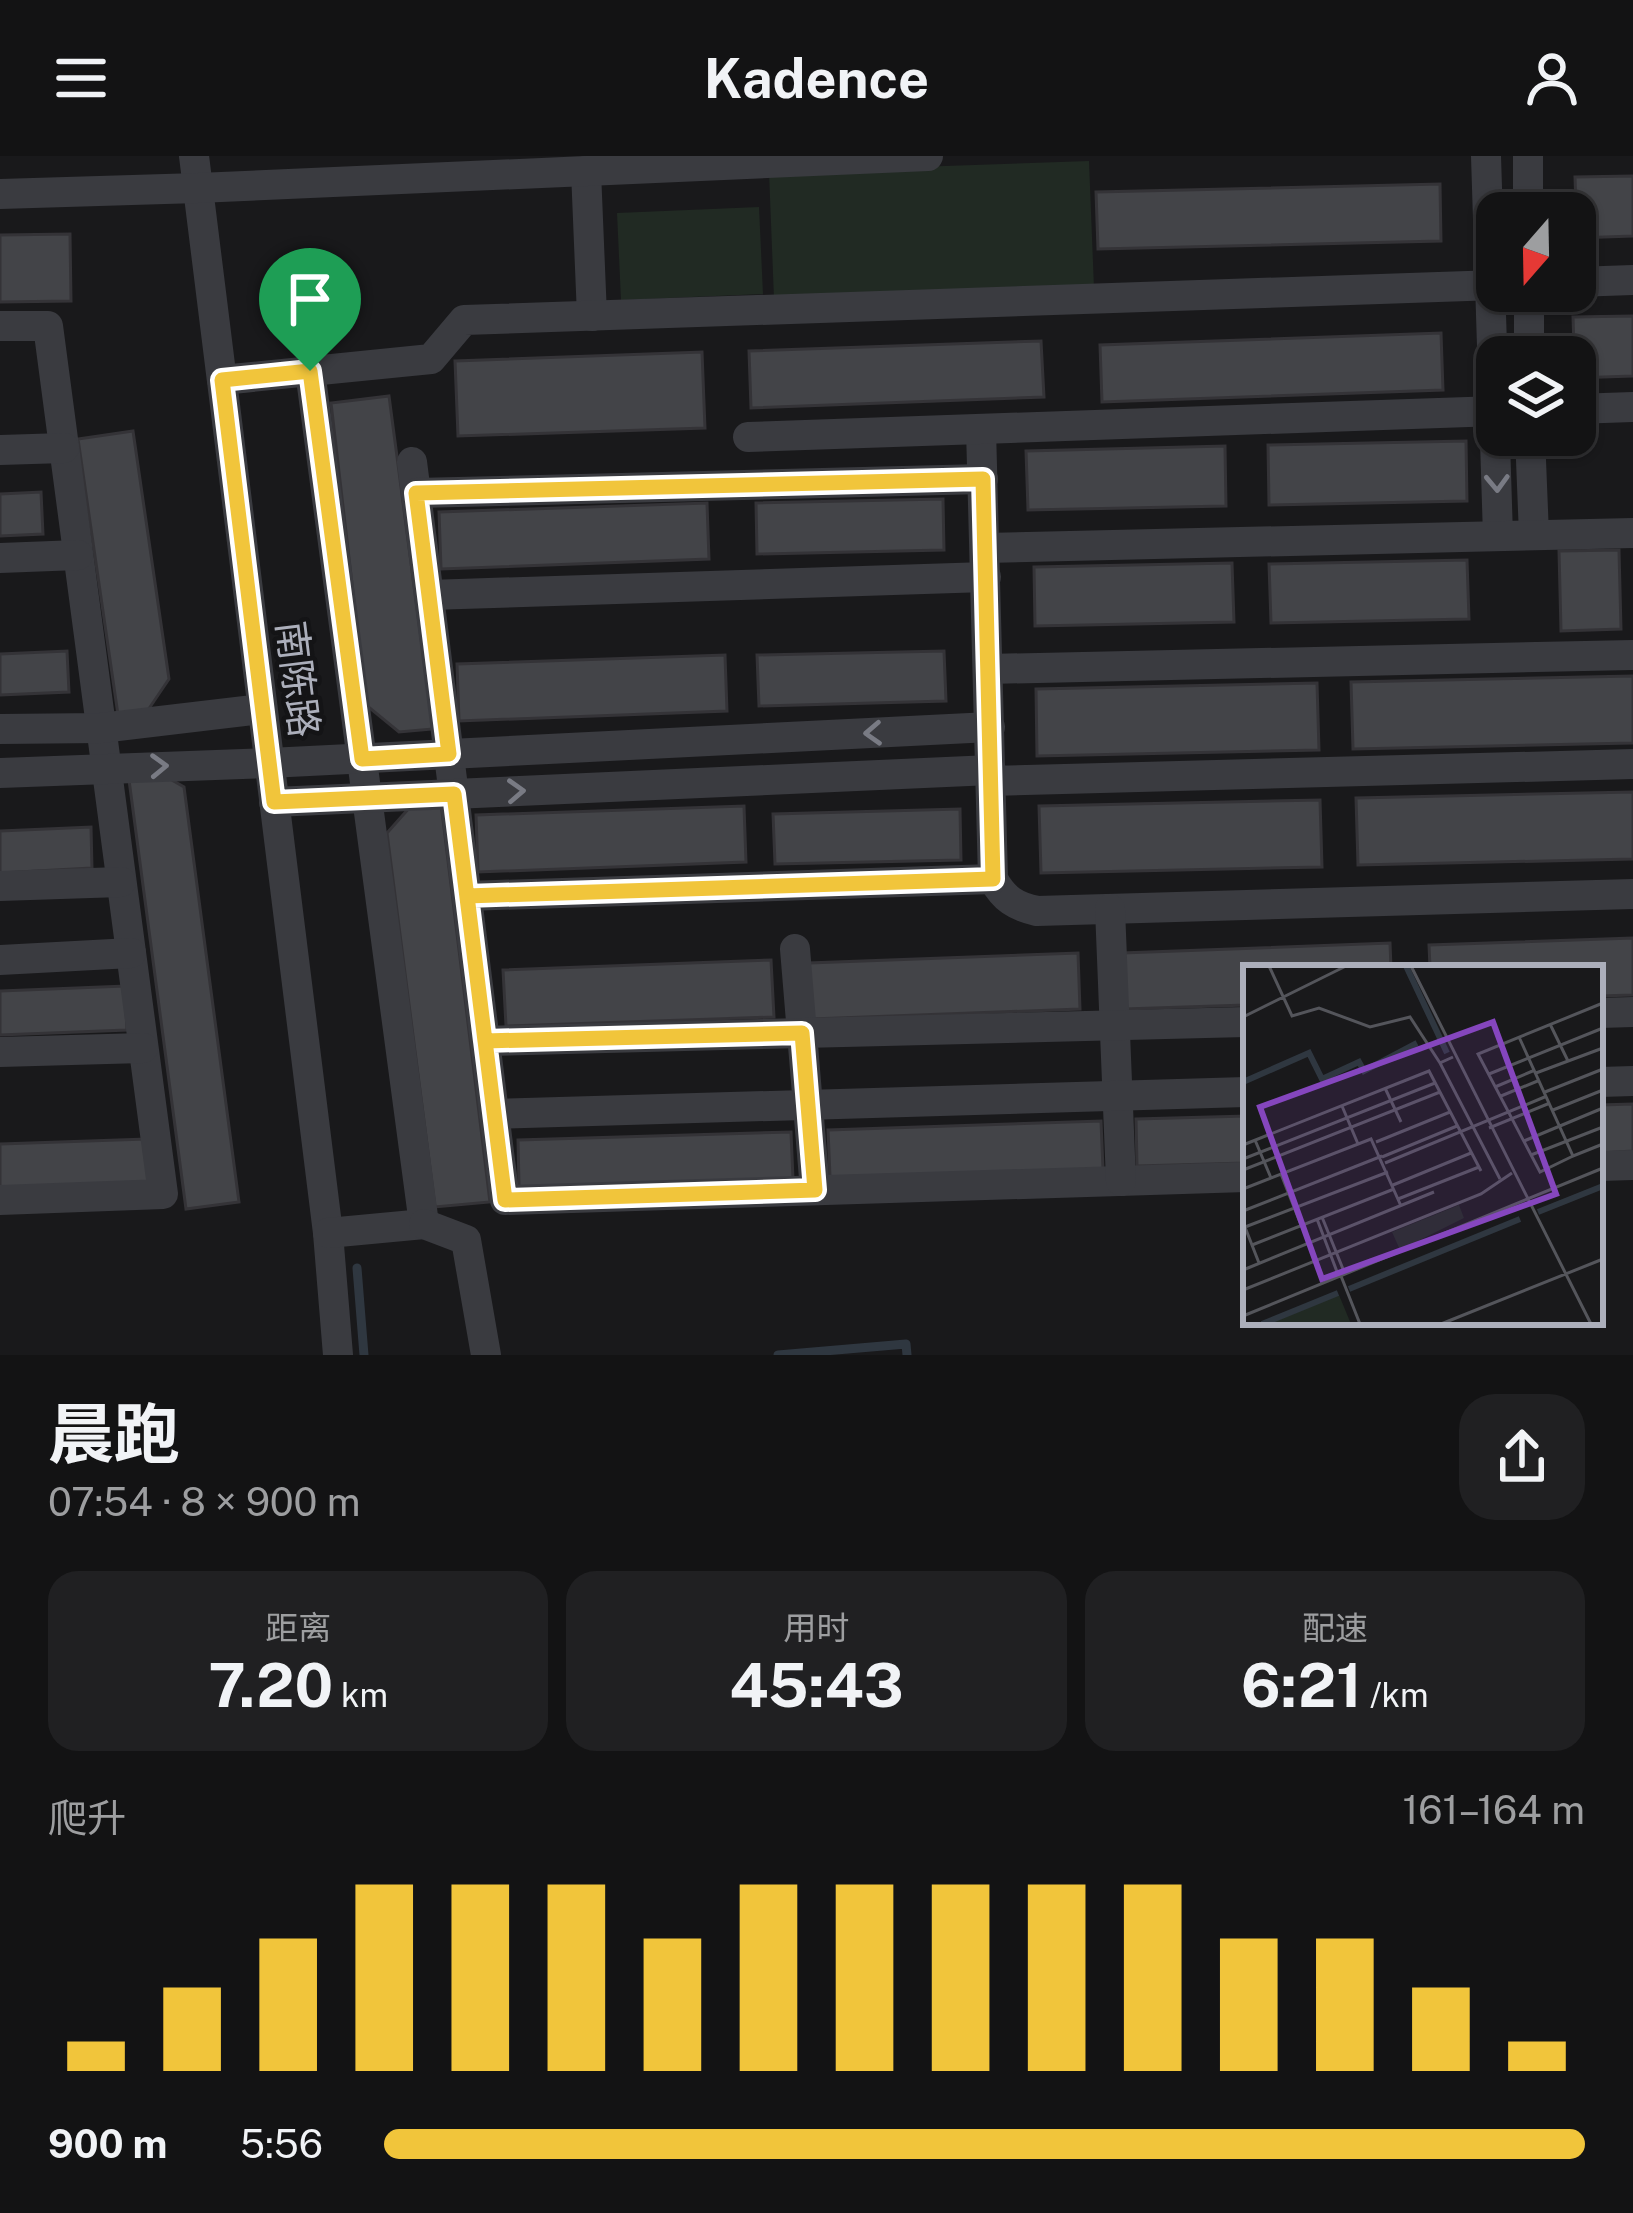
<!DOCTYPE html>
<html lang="zh">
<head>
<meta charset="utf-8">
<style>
  :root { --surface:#131314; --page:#202022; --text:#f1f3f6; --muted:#9d9ea0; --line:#323234; --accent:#f1c53b }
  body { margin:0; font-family:"Public Sans","Noto Sans SC",sans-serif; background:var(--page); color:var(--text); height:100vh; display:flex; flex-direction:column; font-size:45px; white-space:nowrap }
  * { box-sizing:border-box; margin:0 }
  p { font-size:39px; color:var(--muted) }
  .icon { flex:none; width:66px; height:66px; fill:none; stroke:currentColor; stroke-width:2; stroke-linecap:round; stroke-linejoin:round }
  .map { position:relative; height:1199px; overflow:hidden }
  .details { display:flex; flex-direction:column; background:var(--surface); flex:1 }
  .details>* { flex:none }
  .needle { width:78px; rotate:200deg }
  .tools { position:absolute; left:1476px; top:36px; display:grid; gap:24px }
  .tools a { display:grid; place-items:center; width:120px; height:120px; border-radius:24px; background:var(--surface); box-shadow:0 3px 9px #0004,0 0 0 3px var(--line); font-size:60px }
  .pin { position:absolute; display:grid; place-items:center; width:102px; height:102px; color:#fff; margin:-123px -51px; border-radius:50% 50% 50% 0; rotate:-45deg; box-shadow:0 0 12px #0007 }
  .pin .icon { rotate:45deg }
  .round { display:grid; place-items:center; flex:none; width:126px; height:126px; border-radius:36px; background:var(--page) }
  .summary { display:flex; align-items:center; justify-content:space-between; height:204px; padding:0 48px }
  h1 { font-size:66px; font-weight:700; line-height:90px }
  .metrics { display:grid; grid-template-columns:repeat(3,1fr); gap:18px; height:204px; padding:12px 48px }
  .metrics div { display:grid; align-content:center; border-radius:30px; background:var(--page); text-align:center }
  .metrics b { font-size:60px; font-weight:700 }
  .metrics small { font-size:33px; font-weight:400 }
  .metrics p { font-size:33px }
  .chart { height:336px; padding:24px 48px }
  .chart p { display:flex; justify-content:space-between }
  .chart svg { width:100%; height:216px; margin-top:12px; stroke:var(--accent); stroke-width:6 }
  ul { padding:0 48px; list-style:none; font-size:39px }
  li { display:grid; grid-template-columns:192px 144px 1fr; align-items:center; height:90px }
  li i { height:30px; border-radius:15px; background:var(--accent) }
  header { display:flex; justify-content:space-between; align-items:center; height:156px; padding:0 48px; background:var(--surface); font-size:54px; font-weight:700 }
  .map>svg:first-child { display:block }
</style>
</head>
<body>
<header><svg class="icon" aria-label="menu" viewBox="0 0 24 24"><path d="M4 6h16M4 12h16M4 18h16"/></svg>Kadence<svg class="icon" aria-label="person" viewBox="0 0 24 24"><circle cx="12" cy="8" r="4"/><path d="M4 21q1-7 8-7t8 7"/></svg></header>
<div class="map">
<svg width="1633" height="1199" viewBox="0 0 1633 1199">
  <rect width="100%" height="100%" fill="#19191b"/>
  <!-- green -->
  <g fill="#212a23">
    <path d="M1089 5 1094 132 774 143 769 16Z"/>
    <path d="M759 51 763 138 621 144 617 57Z"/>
  </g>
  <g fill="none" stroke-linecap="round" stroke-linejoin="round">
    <!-- stream -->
    <g stroke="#2f3740" stroke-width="9">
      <path d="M357 1112 364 1199"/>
      <path d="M778 1199 906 1188 907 1199"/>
    </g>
  </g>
  <!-- building -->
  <g fill="#434448" stroke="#343337" stroke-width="3">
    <path d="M1633 20V80L1577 82 1575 21Z"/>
    <path d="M1440 28 1441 85 1098 93 1096 36Z"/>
    <path d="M70 78 71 145 0 146V79Z"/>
    <path d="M1633 160V220L1575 222 1573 161Z"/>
    <path d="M1441 177 1443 234 1102 246 1100 189Z"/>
    <path d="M1041 185 1044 241 751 252 749 195Z"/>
    <path d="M702 196 705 272 458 280 455 205Z"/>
    <path d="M389 240 433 573 399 576 366 549 331 247Z"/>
    <path d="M133 275 169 523 148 554 118 559 78 283Z"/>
    <path d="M1466 285 1467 345 1269 349 1268 289Z"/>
    <path d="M1225 290 1226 350 1028 354 1026 295Z"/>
    <path d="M41 336 43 378 0 380V338Z"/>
    <path d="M943 343 944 394 757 398 756 347Z"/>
    <path d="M707 347 709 403 441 413 439 356Z"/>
    <path d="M1619 394 1621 473 1561 475 1559 395Z"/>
    <path d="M1467 404 1469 463 1271 467 1269 408Z"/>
    <path d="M1232 407 1234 466 1035 470 1034 411Z"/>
    <path d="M67 495 69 536 0 539V498Z"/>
    <path d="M944 495 946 545 759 550 757 499Z"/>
    <path d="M725 499 727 555 459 565 457 508Z"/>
    <path d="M1633 520V587L1353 593 1351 526Z"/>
    <path d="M1317 527 1319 594 1037 600 1036 533Z"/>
    <path d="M163 619 184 631 239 1046 186 1053 129 624Z"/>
    <path d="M1633 636V703L1358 709 1356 642Z"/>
    <path d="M1320 644 1322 711 1041 717 1039 650Z"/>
    <path d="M441 647 490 1046 435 1051 387 677 411 650Z"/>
    <path d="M744 650 746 706 478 716 476 659Z"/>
    <path d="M960 653 961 704 775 708 773 658Z"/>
    <path d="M91 671 92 712 0 717V675Z"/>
    <path d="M1633 782V839L1600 840V812H1430L1429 789Z"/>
    <path d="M1390 787 1391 812H1246V849L1124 853 1122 797Z"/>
    <path d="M1078 797 1080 853 812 863 809 807Z"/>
    <path d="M771 804 774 861 506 870 503 814Z"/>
    <path d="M125 830 127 874 0 879V835Z"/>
    <path d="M1633 948V995L1600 997V949Z"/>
    <path d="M1246 960V1007L1137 1010 1136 963Z"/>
    <path d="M1101 965 1103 1013 830 1021 828 974Z"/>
    <path d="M791 976 793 1023 519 1031 518 984Z"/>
    <path d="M146 983 148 1028 0 1033V988Z"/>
  </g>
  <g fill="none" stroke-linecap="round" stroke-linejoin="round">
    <!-- minor -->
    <g stroke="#3a3b40" stroke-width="30">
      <path d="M194 0 328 1077 338 1199"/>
      <path d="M1486 0 1498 380"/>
      <path d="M1528 0V57"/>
      <path d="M586 15 592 160"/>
      <path d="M0 38 198 32 928 0"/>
      <path d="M1575 126 1633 124"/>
      <path d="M1529 135V201"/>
      <path d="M0 170H48L163 1038 0 1044"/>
      <path d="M310 215 424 1068 328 1077"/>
      <path d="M222 224 431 203 464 164 1497 129"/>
      <path d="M1575 253 1633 251"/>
      <path d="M981 273 993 723C1004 743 1015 750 1037 755L1633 738"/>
      <path d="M1530 279 1534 379"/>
      <path d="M748 281 1497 255"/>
      <path d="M0 294 64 292"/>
      <path d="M412 306 505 1044 1246 1021"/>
      <path d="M416 337 983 323"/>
      <path d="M985 392 1633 377"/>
      <path d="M0 402 78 399"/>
      <path d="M429 439 986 421"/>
      <path d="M988 513 1633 499"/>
      <path d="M0 573 101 572 262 553"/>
      <path d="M0 617 269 607 990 571"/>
      <path d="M991 625 1633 608"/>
      <path d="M274 646 991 614"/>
      <path d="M0 730 121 726"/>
      <path d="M467 740 993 723"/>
      <path d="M1110 753 1121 1025"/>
      <path d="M795 793 815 1034"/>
      <path d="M0 804 131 797"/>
      <path d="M1600 857 1633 856"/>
      <path d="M485 885 1246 866"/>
      <path d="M0 896 143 892"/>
      <path d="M1600 926 1633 925"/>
      <path d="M494 958 1246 936"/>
      <path d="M1600 1010 1633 1009"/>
      <path d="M424 1068 466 1084 486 1199"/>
    </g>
  </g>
  <!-- one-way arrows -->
  <defs><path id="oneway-chevron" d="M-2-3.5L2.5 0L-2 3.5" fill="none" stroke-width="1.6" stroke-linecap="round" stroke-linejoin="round" transform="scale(3)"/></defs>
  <g stroke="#797b84">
    <use href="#oneway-chevron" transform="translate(1497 327) rotate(88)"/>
    <use href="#oneway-chevron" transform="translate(873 577) rotate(177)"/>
    <use href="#oneway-chevron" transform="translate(159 610) rotate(-2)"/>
    <use href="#oneway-chevron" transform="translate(516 635) rotate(-3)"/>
  </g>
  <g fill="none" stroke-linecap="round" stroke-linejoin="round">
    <defs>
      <path id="route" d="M310 215 222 224 274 646 454 638 505 1044 815 1034 802 877 485 885 467 740 993 723 983 323 416 337 449 598 362 603 310 215"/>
    </defs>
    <!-- route casing -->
    <use href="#route" stroke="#fff" stroke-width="24"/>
    <!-- route -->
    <use href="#route" stroke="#f1c53b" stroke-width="15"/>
  </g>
  <g text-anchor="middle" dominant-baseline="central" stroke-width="9" stroke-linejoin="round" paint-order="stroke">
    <!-- street labels -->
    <g font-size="39" fill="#acafbb" stroke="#141416">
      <text transform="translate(298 523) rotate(83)">南陈路</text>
    </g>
  </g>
  <!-- overview -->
  <g transform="translate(1243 809)">
    <rect width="360" height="360" fill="#19191b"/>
    <path d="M216 240 221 253 157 285 149 267ZM96 330 108 359H25Z" fill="#212a23"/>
    <path fill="none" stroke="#2f3740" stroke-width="6" d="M163 1 204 88M0 117 66 88 79 114 116 97 121 106 174 78M295 247 360 221M106 324 277 254M19 359 95 328"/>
    <path fill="none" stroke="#54555b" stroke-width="3" d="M26 1 49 51 76 43 127 62 167 52 197 98M168 1 348 359M0 52 103 1M307 59 325 96M276 72 330 191 360 179M210 92 197 98 257 214M293 108 360 83M246 109 360 63M252 122 292 105M142 123 158 157M302 127 360 104M258 131 297 115M99 141 115 179M310 145 360 125M246 163 307 138M12 175 28 213M281 176 360 143M133 177 207 147M0 180 186 106 238 206M288 190 360 162M330 191 297 207 235 89 360 38M139 192 214 161M0 194 192 118M142 198 304 131M0 205 197 127M38 209 58 260M150 220 228 188M0 224 128 174 158 241M155 234 236 202M0 246 139 191M79 252 102 309M74 254 96 312M0 257 16 298M2 262 145 207M9 280 151 224M0 305 191 227M98 311 117 359M0 325 238 229 269 208M0 351 360 203M198 359 360 294"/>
    <path fill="#8546be" fill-opacity="0.15" stroke="#8546be" stroke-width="6" d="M250 57 313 229 79 314 17 142Z"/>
    <rect width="360" height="360" fill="none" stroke="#acafbb" stroke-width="6"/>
  </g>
</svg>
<div class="tools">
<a><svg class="needle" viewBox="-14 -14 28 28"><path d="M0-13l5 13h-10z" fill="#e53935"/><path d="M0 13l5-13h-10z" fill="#9d9ea0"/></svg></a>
<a><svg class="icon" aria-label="layers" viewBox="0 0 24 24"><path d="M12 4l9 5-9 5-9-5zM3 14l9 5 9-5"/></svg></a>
</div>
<div class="pin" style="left:310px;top:215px;background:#1e9e55"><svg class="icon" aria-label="arrive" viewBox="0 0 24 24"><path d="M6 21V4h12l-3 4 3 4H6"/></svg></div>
</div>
<section class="details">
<div class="summary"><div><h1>晨跑</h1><p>07:54 · 8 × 900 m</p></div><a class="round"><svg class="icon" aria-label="share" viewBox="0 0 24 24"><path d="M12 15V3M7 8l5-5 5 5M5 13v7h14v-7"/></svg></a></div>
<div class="metrics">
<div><p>距离</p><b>7.20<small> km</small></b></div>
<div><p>用时</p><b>45:43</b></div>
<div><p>配速</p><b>6:21<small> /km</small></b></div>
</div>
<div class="chart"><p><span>爬升</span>161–164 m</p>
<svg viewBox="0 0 160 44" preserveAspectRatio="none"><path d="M5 44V38M15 44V27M25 44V17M35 44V6M45 44V6M55 44V6M65 44V17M75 44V6M85 44V6M95 44V6M105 44V6M115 44V6M125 44V17M135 44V17M145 44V27M155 44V38"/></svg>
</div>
<ul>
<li><b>900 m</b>5:56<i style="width:100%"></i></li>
</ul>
</section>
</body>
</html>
